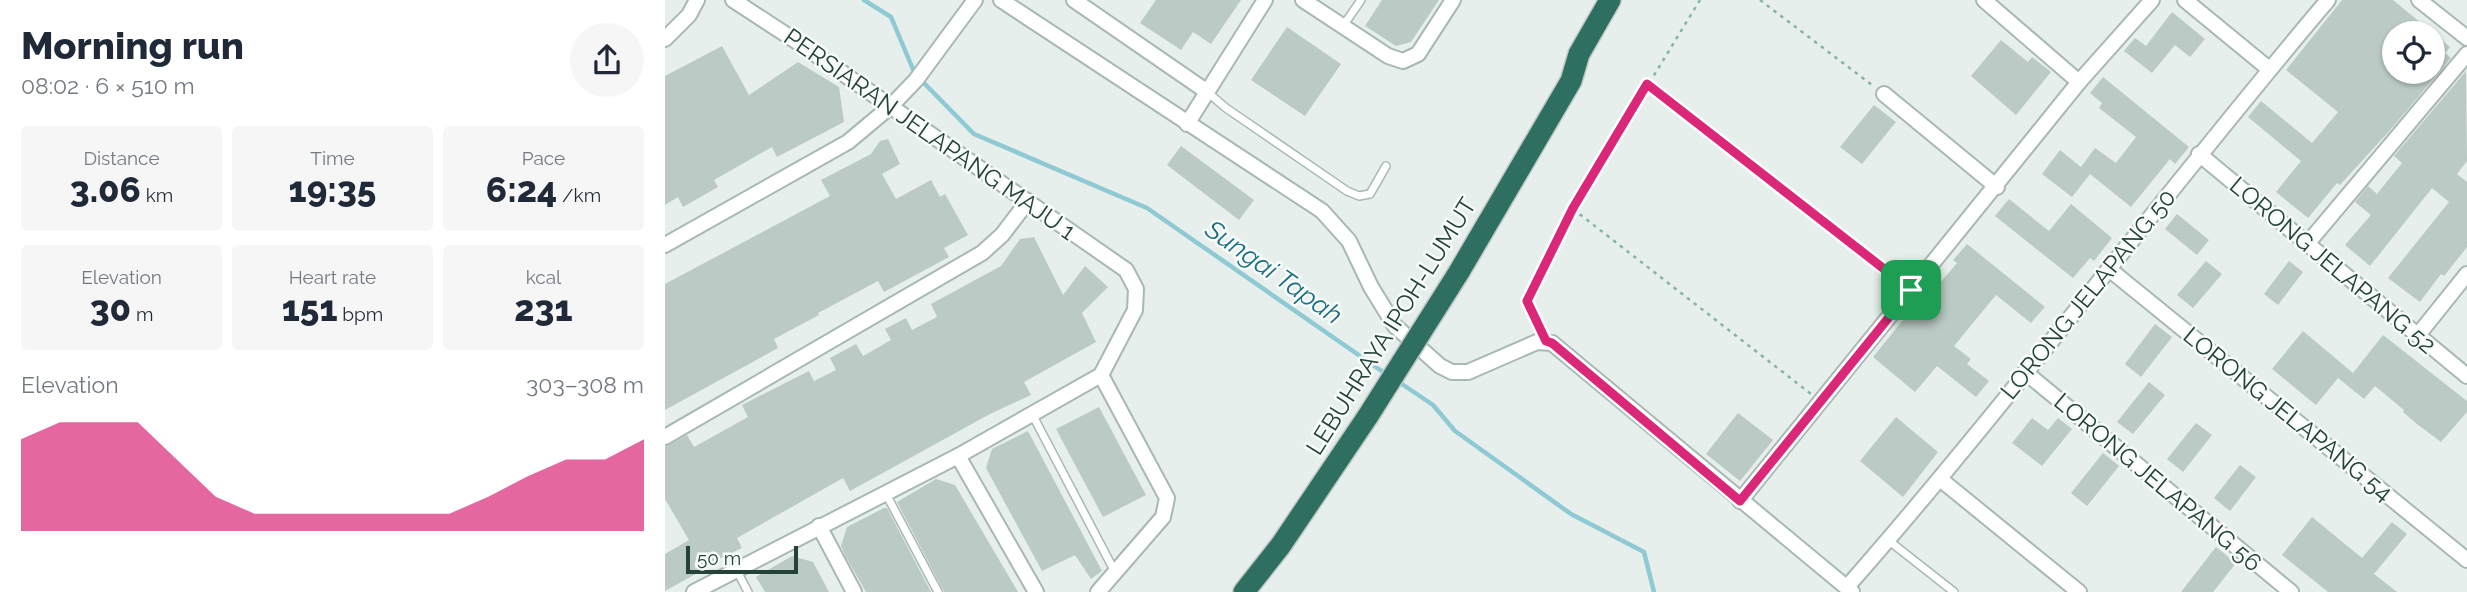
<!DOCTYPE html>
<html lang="en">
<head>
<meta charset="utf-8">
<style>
  :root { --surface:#fff; --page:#f6f6f7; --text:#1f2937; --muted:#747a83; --accent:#db2777 }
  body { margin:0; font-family:Raleway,sans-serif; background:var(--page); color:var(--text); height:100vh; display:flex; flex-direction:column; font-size:26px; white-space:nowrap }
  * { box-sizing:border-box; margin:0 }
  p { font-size:23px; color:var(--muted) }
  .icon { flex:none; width:38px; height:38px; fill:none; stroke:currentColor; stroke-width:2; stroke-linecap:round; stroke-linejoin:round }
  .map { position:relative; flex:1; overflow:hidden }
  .panel { display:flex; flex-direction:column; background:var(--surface); width:665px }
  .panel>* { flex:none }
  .controls { position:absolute; left:1717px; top:21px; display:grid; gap:14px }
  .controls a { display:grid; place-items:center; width:63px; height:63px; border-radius:50%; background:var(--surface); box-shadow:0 2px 5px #0004; font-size:35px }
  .scale { position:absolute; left:21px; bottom:18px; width:112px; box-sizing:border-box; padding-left:7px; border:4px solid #24423a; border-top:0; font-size:19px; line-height:24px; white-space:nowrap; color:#24423a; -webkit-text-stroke:5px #f7fbf9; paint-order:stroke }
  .pin { position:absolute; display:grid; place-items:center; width:60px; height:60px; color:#fff; margin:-30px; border-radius:14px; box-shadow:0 4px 10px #0006 }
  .round { display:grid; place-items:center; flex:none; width:74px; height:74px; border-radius:37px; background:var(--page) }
  .overview { display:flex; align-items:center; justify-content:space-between; height:119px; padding:0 21px }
  h1 { font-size:38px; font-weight:800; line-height:52px }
  .metrics { display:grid; grid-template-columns:repeat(3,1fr); gap:10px; height:119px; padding:7px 21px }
  .metrics div { display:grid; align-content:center; border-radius:7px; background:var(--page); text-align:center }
  .metrics b { font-size:35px; font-weight:800 }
  .metrics small { font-size:19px; font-weight:400 }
  .metrics p { font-size:19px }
  .chart { height:196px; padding:14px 21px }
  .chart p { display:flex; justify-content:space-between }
  .chart svg { width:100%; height:126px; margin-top:7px; fill:var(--accent); opacity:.7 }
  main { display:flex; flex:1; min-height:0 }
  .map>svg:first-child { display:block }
</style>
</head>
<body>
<main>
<section class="panel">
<div class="overview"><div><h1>Morning run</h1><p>08:02 · 6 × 510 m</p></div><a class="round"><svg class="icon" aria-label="share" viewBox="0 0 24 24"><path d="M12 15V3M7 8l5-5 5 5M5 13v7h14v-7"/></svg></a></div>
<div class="metrics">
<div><p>Distance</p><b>3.06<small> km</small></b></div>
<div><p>Time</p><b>19:35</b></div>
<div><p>Pace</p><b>6:24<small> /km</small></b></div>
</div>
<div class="metrics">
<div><p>Elevation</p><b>30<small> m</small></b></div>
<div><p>Heart rate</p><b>151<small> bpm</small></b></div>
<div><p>kcal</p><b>231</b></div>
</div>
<div class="chart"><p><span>Elevation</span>303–308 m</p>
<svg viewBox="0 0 160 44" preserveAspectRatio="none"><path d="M0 44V12L10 6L20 6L30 6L40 19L50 32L60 38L70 38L80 38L90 38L100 38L110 38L120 32L130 25L140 19L150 19L160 12V44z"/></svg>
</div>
</section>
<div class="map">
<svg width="1802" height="592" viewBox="0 0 1802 592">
  <rect width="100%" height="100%" fill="#e6efeb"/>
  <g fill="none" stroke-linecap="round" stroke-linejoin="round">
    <!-- stream -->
    <g stroke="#8ec9d4" stroke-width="4.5">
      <path d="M199 0 226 17 250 74"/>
      <path d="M256 80 309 134 482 208 721 374"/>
      <path d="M731 380 768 405 790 431 906 514 979 552 989 592"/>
    </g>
  </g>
  <!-- building -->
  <g fill="#bbcac4" fill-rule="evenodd">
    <path d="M491 0H576L546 44 528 32 516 50 475 23Z"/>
    <path d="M717 0H774L746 42 731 46 700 26Z"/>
    <path d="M1677 0H1728L1785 47 1780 53 1786 58 1727 128 1675 185 1672 183 1643 218 1611 192 1636 161 1583 117 1596 101 1647 143 1673 112 1621 70ZM1729 33H1768V72H1729Z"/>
    <path d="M1507 12 1540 39 1525 57 1510 45 1487 73 1459 51 1470 38 1481 46Z"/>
    <path d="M622 27 676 64 640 116 586 80Z"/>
    <path d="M1336 40 1363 62 1367 57 1386 72 1351 115 1306 76Z"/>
    <path d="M57 46 84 95 133 62 174 87 179 122 112 157 107 147 49 180 53 187 18 207 13 197 0 205V76Z"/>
    <path d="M1801 71 1802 161 1792 174 1802 182V247L1779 276 1776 274 1755 302 1723 278 1784 202 1767 188 1705 266 1680 245 1706 215 1690 202 1703 186 1712 194 1737 163 1729 156Z"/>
    <path d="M1438 77 1524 147 1510 164 1505 159 1466 207 1425 174 1407 197 1377 174 1395 150 1416 167 1430 148 1451 163 1471 137 1434 108 1437 103 1425 93Z"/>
    <path d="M1209 105 1231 122 1197 164 1175 147Z"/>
    <path d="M223 139 235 164 217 174 231 199 266 180 275 197 280 194 303 235 279 248 284 257 219 292 213 281 153 313 154 315 109 339 113 348 0 410V284L165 196 156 180 206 154 215 141Z"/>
    <path d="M516 146 589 200 574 220 502 165Z"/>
    <path d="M1344 199 1384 231 1406 204 1447 238 1429 261 1425 258 1408 278 1330 216Z"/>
    <path d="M1512 214 1544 240 1532 255 1500 229Z"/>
    <path d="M369 237 398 295 420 266 443 287 417 313 431 342 359 382 366 395 325 414 185 491 178 478 72 538 77 548 35 568 36 571 0 591V554L24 540 0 499V447L22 435 29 447 83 417 77 405 144 371 149 381 171 370 165 358 191 344 198 356 226 340 220 329 241 318 247 330 272 317 266 304 336 266 355 239Z"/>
    <path d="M1302 244 1380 307 1366 323 1331 295 1289 346 1306 359 1302 364 1324 381 1311 397 1272 366 1250 392 1208 357 1265 287 1269 290 1292 263 1288 260Z"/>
    <path d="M1541 261 1557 274 1528 308 1512 295Z"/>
    <path d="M1624 261 1638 272 1613 305 1599 294Z"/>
    <path d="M1490 324 1507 337 1476 377 1460 364Z"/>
    <path d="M1638 331 1688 373 1718 335 1802 401V412L1776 442 1752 424 1738 412 1739 410 1710 386 1699 399 1673 378 1651 405 1607 369Z"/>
    <path d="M1484 382 1500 395 1468 434 1452 422Z"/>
    <path d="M434 407 481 495 438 517 391 429Z"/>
    <path d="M1073 413 1108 440 1075 481 1041 454Z"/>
    <path d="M1231 417 1273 452 1238 497 1195 461Z"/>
    <path d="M1367 418 1383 430 1393 418 1407 429 1377 466 1347 443Z"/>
    <path d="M1531 423 1547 435 1518 472 1502 459Z"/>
    <path d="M363 431 437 571 426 579 410 555 377 571 321 468 327 449Z"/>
    <path d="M1438 453 1454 466 1422 506 1406 493Z"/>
    <path d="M1575 465 1591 477 1565 511 1549 498Z"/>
    <path d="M271 479 290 485 353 592H279L232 502Z"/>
    <path d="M219 508H222L266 592H201L181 557 176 546 182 527Z"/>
    <path d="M1647 517 1697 558 1727 522 1742 534 1709 574 1732 592H1663L1617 555Z"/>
    <path d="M1551 547 1571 563 1548 592H1516Z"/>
    <path d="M127 556 148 562 164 592H100L91 577Z"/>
  </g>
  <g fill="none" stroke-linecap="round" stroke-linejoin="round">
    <defs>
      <g id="lane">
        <path d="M678 26 696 0"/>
        <path d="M541 91 561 108 682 191 694 196 705 194 721 166"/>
        <path d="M367 414 450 572"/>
        <path d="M220 492 273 592"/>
        <path d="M1223 540 1289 592"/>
        <path d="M71 569 83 592"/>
      </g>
      <g id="street">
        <path d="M336 0 657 211 684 241 706 287 730 326 775 366 787 372H803L872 342 887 343 1187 592"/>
        <path d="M409 0 541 91"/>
        <path d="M638 0 723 56 738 61 753 54 788 0"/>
        <path d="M1319 0 1414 82"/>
        <path d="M1520 0 1604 69"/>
        <path d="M1754 0 1802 38"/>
        <path d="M0 39 24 15 32 0"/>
        <path d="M1219 94 1332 187"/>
        <path d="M522 124 600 0"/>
        <path d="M1534 154 1802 376"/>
        <path d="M1642 244 1802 54"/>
        <path d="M0 245 183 142 226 106 251 80 310 0"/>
        <path d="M1444 269 1802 560"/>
        <path d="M1753 335 1802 274"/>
        <path d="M1360 372 1626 592"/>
        <path d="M0 437 317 253 337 235 363 201"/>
        <path d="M293 456 371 592"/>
        <path d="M1275 479 1414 592"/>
        <path d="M1075 501 1414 82 1487 0"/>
        <path d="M154 526 189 592"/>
        <path d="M1182 587C1349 397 1499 193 1663 0"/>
        <path d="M29 592 293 456 436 375 470 310 471 289 461 270 140 47 68 0"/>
        <path d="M433 592 498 517 502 498 436 375"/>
      </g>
      <g id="highway">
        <path d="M794 272 906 81 914 54 945 0"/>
        <path d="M579 592 616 545 703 416"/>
      </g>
    </defs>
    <!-- lane casing -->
    <use href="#lane" stroke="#a8b8b2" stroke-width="10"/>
    <!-- street casing -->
    <use href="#street" stroke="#a8b8b2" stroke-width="18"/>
    <!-- highway casing -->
    <use href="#highway" stroke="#c2cac8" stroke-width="24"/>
    <!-- path -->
    <g stroke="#86b3a5" stroke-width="2.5" stroke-dasharray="3.5 5" stroke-linecap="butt">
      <path d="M1095 0 1207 85"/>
      <path d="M982 84 1235 281"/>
      <path d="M908 209 1146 394"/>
      <path d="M875 328 862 301 908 208 1035 0"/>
    </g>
    <!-- lane -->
    <use href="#lane" stroke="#fff" stroke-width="7"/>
    <!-- street -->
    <use href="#street" stroke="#fff" stroke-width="14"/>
    <!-- highway -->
    <use href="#highway" stroke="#2f6f62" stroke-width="21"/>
    <defs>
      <path id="highway-bridge" d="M703 416 794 272"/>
    </defs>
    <!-- highway-bridge casing -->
    <use href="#highway-bridge" stroke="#c2cac8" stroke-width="24" stroke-linecap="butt"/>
    <!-- highway-bridge -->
    <use href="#highway-bridge" stroke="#2f6f62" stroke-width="21"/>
  </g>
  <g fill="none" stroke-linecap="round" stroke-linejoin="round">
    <defs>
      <path id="route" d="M982 84 1246 290 1075 501 887 343 881 341 862 301 908 208Z"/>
    </defs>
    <!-- route casing -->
    <use href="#route" stroke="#fff" stroke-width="14"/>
    <!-- route -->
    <use href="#route" stroke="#db2777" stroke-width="9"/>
  </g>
  <g text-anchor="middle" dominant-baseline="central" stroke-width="5" stroke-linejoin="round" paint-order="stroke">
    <!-- street labels -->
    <g font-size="24" fill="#24423a" stroke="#f7fbf9">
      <text transform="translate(265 134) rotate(35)">PERSIARAN JELAPANG MAJU 1</text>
      <text transform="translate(1668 265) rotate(40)">LORONG JELAPANG 52</text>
      <text transform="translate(1423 294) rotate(-51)">LORONG JELAPANG 50</text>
      <text transform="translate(726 326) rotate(-58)">LEBUHRAYA IPOH-LUMUT</text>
      <text transform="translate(1623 414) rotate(39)">LORONG JELAPANG 54</text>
      <text transform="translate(1493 482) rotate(40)">LORONG JELAPANG 56</text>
    </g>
    <!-- water labels -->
    <g font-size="26" font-style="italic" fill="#1c6f80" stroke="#f7fbf9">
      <text transform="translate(609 272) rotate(35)">Sungai Tapah</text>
    </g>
  </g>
</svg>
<div class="controls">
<a><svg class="icon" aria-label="locate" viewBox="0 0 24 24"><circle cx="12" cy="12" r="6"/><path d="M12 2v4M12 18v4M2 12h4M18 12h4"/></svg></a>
</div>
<div class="scale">50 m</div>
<div class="pin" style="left:1246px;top:290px;background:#1e9e55"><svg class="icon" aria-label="arrive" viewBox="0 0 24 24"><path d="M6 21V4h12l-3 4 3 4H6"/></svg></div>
</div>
</main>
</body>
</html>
